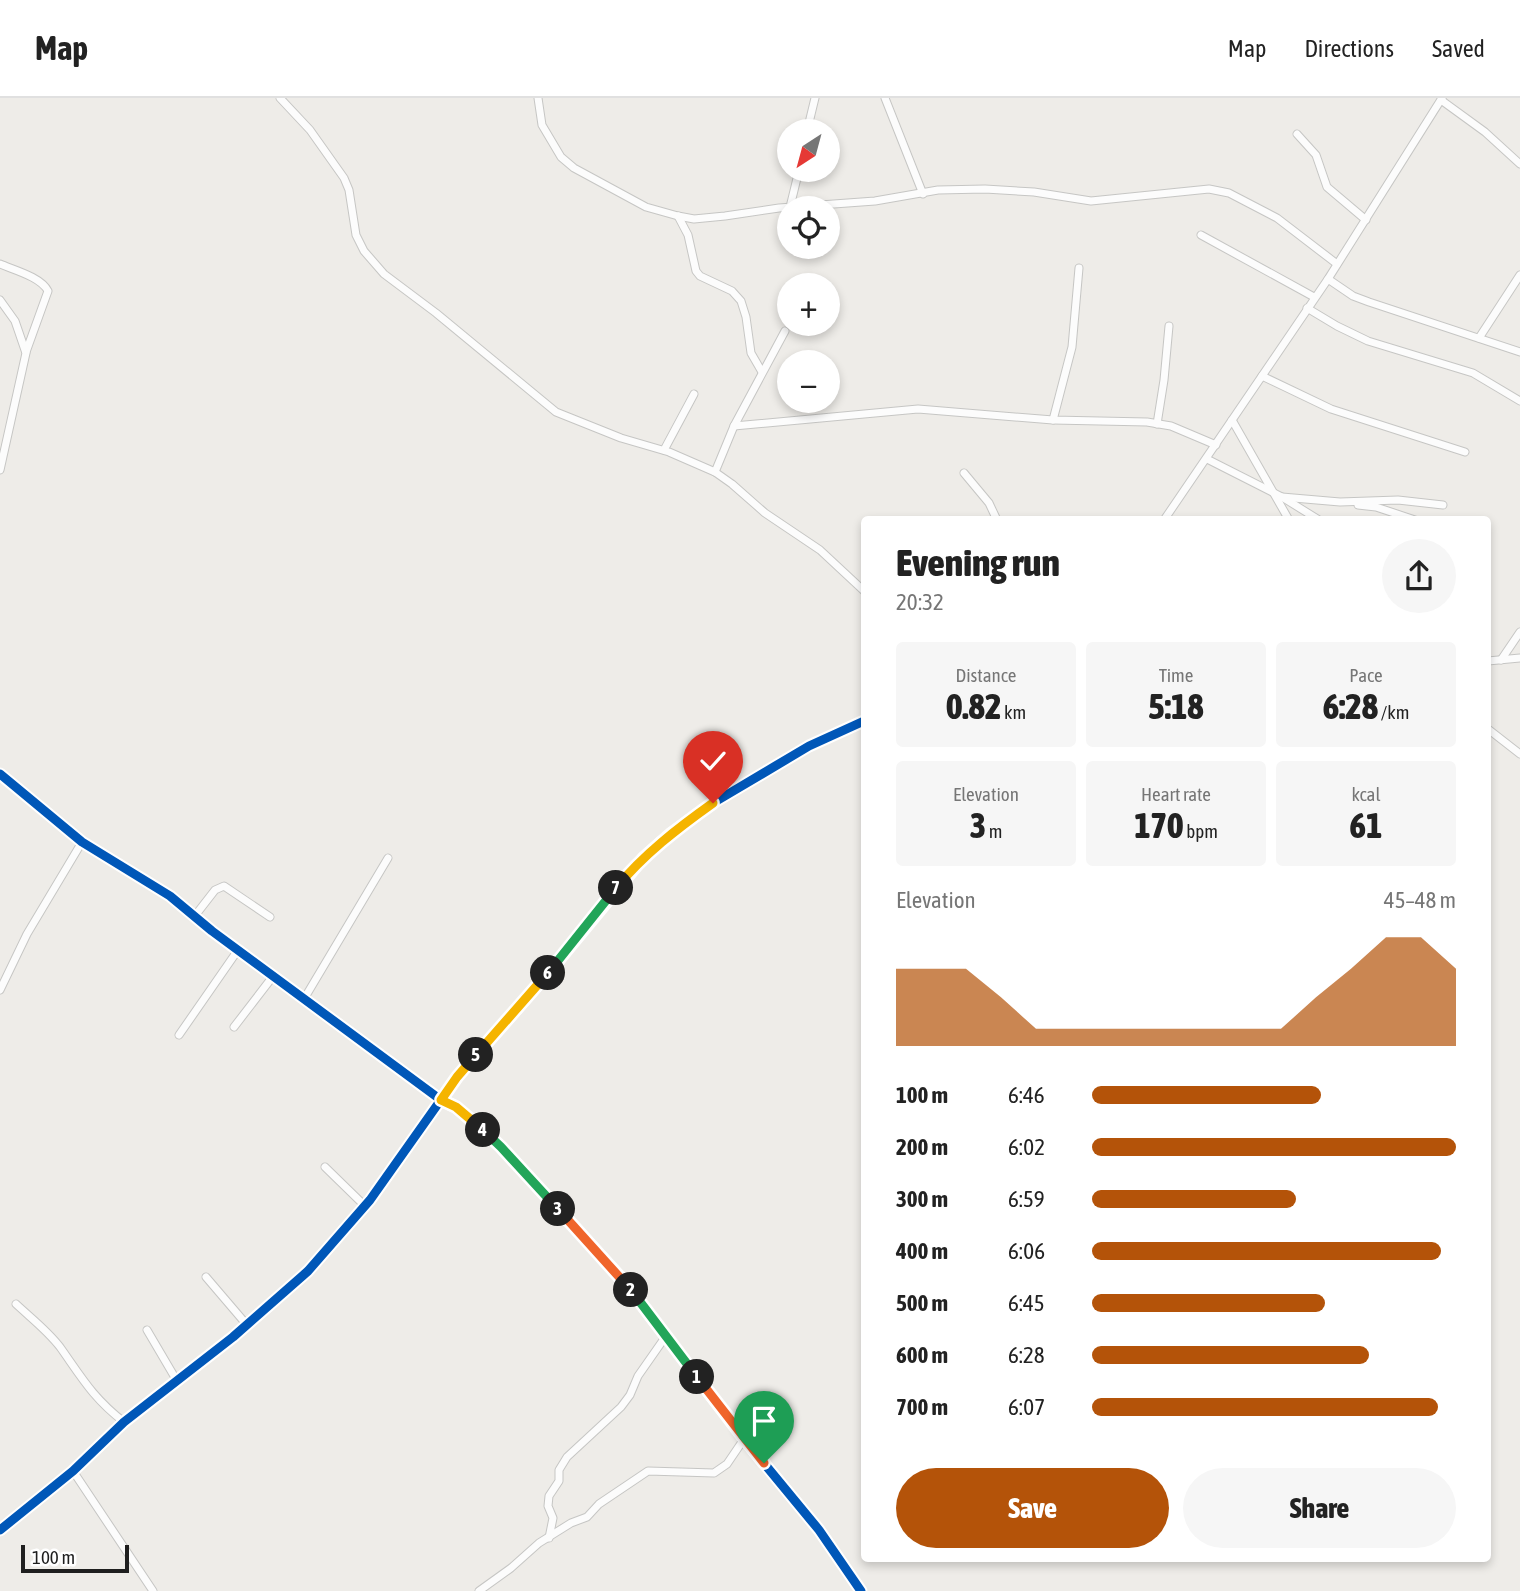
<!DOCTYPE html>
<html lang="en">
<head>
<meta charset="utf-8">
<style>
  :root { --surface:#fff; --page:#f6f6f6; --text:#222; --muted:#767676; --line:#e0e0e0; --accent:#b45309 }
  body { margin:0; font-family:"Asap Condensed",sans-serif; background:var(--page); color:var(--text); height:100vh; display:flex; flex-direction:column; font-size:26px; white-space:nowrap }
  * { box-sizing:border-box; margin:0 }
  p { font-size:23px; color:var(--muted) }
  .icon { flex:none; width:38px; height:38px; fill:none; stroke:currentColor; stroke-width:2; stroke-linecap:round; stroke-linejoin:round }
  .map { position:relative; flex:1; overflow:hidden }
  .panel { position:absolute; left:861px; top:418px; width:630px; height:1046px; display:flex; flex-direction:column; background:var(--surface); border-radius:7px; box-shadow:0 4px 10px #0003 }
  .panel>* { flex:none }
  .needle { width:46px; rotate:216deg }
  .tools { position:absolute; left:777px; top:21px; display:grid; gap:14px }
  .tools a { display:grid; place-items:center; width:63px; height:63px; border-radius:50%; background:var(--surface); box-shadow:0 4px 10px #0003; font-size:35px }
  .scale { position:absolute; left:21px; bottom:18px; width:108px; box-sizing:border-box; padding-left:7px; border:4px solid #1f1f1f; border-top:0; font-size:19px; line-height:24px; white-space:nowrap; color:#1f1f1f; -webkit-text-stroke:5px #fff; paint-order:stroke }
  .pin { position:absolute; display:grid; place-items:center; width:60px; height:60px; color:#fff; margin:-72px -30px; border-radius:50% 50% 50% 0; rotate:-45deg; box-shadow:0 0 7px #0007 }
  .pin .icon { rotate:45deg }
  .km { position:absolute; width:35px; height:35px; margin:-18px; border-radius:50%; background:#222; color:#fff; font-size:19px; line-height:35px; text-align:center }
  .round { display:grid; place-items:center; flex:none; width:74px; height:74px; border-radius:37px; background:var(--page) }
  .head { display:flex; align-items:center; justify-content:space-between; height:119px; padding:0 35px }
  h1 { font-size:38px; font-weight:800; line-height:52px }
  .figures { display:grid; grid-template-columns:repeat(3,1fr); gap:10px; height:119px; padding:7px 35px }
  .figures div { display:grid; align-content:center; border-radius:7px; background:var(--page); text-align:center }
  .figures b { font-size:35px; font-weight:800 }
  .figures small { font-size:19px; font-weight:400 }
  .figures p { font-size:19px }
  .chart { height:196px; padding:14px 35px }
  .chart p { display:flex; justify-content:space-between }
  .chart svg { width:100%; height:126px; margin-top:7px; fill:var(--accent); opacity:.7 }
  .primary-button { display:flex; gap:14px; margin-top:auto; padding:14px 35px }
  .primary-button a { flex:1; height:80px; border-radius:42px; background:var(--accent); color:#fff; font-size:28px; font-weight:800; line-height:80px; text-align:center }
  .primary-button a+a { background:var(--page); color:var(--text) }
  ul { padding:0 35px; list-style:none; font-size:23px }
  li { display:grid; grid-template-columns:112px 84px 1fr; align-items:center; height:52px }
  li i { height:18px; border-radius:9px; background:var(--accent) }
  header { display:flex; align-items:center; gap:42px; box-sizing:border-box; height:98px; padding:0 35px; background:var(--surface); border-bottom:2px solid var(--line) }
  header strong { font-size:33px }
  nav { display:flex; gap:38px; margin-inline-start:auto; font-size:24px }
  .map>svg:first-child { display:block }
</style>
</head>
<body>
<header>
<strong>Map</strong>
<nav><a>Map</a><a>Directions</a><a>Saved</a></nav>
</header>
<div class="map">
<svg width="1520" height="1493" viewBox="0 0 1520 1493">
  <rect width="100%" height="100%" fill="#eeece8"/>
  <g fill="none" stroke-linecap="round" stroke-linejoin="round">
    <defs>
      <g id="minor">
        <path d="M280 0 310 32 344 80 349 92 356 137 364 153 384 176 436 215 556 314 621 340 669 354 715 374 732 386 765 415 820 452 864 493"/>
        <path d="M538 0 542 27 561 59 574 70 646 109 678 118 694 121 725 118 779 110 875 103 938 92 985 91 1034 94 1091 103 1209 91 1229 95 1277 120 1337 166"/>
        <path d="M885 0 923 96"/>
        <path d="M1441 2 1485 34 1520 66"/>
        <path d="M807 33 815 0"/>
        <path d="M1297 36 1316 57 1327 89 1366 122"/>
        <path d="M790 109 799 72"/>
        <path d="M678 118 688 137 696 173 700 178 732 193 741 203 746 219 751 255 762 274"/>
        <path d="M1201 137 1314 199"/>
        <path d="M0 166C14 172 41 179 48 193L26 254"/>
        <path d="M1328 181 1353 198 1369 204 1520 254"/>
        <path d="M0 202 15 223 26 255 0 372"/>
        <path d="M1307 210 1337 228 1368 243 1473 275 1520 303"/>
        <path d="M1479 240 1520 177"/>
        <path d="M1262 278 1331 311 1465 354"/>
        <path d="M1053 322 1072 249 1079 170"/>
        <path d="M1232 322 1289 422"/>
        <path d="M1157 326 1164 282 1169 228"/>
        <path d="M734 328 918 311 1053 322 1147 324 1171 328 1216 347"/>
        <path d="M664 352 694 296"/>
        <path d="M1207 361 1282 399 1319 422"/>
        <path d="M715 374 734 328 785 233"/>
        <path d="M964 375 989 405 997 422"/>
        <path d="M1282 399 1340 404 1398 402 1443 407"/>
        <path d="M1358 407 1376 409 1415 422"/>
        <path d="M1164 422 1328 181 1442 0"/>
        <path d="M1501 562 1520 534"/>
        <path d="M1488 563 1520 560"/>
        <path d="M1488 631 1520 656"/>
        <path d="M0 676 82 744 170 798 212 833 441 1002 456 1009 501 1049 623 1182 744 1341 819 1432 861 1493"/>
        <path d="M194 819 215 792 224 788 270 819"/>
        <path d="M0 892 27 836 82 744"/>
        <path d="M304 901 388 760"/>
        <path d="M234 929 274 877"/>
        <path d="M179 937 238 852"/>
        <path d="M325 1069 365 1108"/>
        <path d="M206 1179 247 1227"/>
        <path d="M16 1206C31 1220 48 1233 60 1249 82 1280 93 1300 124 1324"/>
        <path d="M147 1232 177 1283"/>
        <path d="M73 1373 153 1493"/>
        <path d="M0 1432 73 1373 124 1324 233 1239 308 1173 370 1102 457 979 545 879 644 759 670 736 713 705 809 648 864 623"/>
        <path d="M549 1440 553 1420 548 1408 549 1398 559 1383V1372L567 1359 621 1309 630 1297 638 1278 666 1238"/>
        <path d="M479 1493 511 1470 539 1445 571 1425 587 1419 599 1406 648 1373 714 1375 727 1366 744 1341"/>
      </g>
    </defs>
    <!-- minor casing -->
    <use href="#minor" stroke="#c6c6c4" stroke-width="9"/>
    <!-- minor -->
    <use href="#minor" stroke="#fcfcfc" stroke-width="7"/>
    <defs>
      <g id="cycleway">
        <path d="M0 676 82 744 170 798 212 833 441 1002 456 1009 501 1049 623 1182 744 1341 819 1432 861 1493"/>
        <path d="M0 1432 73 1373 124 1324 233 1239 308 1173 370 1102 457 979 545 879 644 759 670 736 713 705 809 648 864 623"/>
      </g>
    </defs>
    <!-- cycleway casing -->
    <use href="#cycleway" stroke="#fff" stroke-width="13"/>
    <!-- cycleway -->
    <use href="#cycleway" stroke="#0057b8" stroke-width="9"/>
  </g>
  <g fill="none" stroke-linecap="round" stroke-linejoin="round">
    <defs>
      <path id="split-1" d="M697 1279 764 1365"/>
      <path id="split-2" d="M631 1192 697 1279"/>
      <path id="split-3" d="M558 1111 631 1192"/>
      <path id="split-4" d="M483 1032 501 1049 558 1111"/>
      <path id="split-5" d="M476 957 457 979 441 1002 456 1009 483 1032"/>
      <path id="split-6" d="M476 957 548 875"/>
      <path id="split-7" d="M548 875 616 790"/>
      <path id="split-8" d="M616 790C644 756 678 730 713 705"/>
    </defs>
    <!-- split-1 casing -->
    <use href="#split-1" stroke="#fff" stroke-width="14"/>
    <!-- split-2 casing -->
    <use href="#split-2" stroke="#fff" stroke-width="14"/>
    <!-- split-3 casing -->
    <use href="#split-3" stroke="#fff" stroke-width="14"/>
    <!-- split-4 casing -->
    <use href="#split-4" stroke="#fff" stroke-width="14"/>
    <!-- split-5 casing -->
    <use href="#split-5" stroke="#fff" stroke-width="14"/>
    <!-- split-6 casing -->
    <use href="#split-6" stroke="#fff" stroke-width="14"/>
    <!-- split-7 casing -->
    <use href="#split-7" stroke="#fff" stroke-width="14"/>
    <!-- split-8 casing -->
    <use href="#split-8" stroke="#fff" stroke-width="14"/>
    <!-- split-1 -->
    <use href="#split-1" stroke="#f0652b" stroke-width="9"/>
    <!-- split-2 -->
    <use href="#split-2" stroke="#22a559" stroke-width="9"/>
    <!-- split-3 -->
    <use href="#split-3" stroke="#f0652b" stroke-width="9"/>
    <!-- split-4 -->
    <use href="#split-4" stroke="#22a559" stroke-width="9"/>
    <!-- split-5 -->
    <use href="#split-5" stroke="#f5b400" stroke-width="9"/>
    <!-- split-6 -->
    <use href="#split-6" stroke="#f5b400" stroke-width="9"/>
    <!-- split-7 -->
    <use href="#split-7" stroke="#22a559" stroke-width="9"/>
    <!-- split-8 -->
    <use href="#split-8" stroke="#f5b400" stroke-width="9"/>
  </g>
</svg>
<div class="tools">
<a><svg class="needle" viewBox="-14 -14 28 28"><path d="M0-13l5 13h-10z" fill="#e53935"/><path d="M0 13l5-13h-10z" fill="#767676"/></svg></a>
<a><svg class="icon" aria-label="locate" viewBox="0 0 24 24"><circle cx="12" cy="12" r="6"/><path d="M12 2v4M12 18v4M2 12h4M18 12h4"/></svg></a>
<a>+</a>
<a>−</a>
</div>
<div class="scale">100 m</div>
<div class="pin" style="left:764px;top:1365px;background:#1e9e55"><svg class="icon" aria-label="arrive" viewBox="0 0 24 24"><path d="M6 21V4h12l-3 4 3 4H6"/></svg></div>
<div class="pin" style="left:713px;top:705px;background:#d93025"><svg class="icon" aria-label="check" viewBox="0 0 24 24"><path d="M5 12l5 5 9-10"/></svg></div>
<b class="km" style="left:697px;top:1279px">1</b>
<b class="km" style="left:631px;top:1192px">2</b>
<b class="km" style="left:558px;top:1111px">3</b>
<b class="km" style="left:483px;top:1032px">4</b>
<b class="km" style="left:476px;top:957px">5</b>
<b class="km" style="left:548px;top:875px">6</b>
<b class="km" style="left:616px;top:790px">7</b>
<section class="panel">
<div class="head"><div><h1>Evening run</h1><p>20:32</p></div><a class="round"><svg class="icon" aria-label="share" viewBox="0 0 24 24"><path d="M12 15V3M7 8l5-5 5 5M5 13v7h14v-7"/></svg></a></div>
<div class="figures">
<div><p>Distance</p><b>0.82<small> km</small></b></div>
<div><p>Time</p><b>5:18</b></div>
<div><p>Pace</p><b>6:28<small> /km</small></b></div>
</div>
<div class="figures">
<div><p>Elevation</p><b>3<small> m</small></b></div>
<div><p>Heart rate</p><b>170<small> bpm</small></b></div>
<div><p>kcal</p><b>61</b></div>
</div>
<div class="chart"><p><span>Elevation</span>45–48 m</p>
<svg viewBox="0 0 160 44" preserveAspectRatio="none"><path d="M0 44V17L10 17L20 17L30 27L40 38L50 38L60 38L70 38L80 38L90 38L100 38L110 38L120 27L130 17L140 6L150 6L160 17V44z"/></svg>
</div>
<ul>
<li><b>100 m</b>6:46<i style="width:63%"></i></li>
<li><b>200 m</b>6:02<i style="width:100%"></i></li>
<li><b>300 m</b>6:59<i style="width:56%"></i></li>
<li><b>400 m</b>6:06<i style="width:96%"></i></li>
<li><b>500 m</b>6:45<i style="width:64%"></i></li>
<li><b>600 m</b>6:28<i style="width:76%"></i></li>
<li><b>700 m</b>6:07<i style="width:95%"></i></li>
</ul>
<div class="primary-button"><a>Save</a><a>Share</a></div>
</section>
</div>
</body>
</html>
